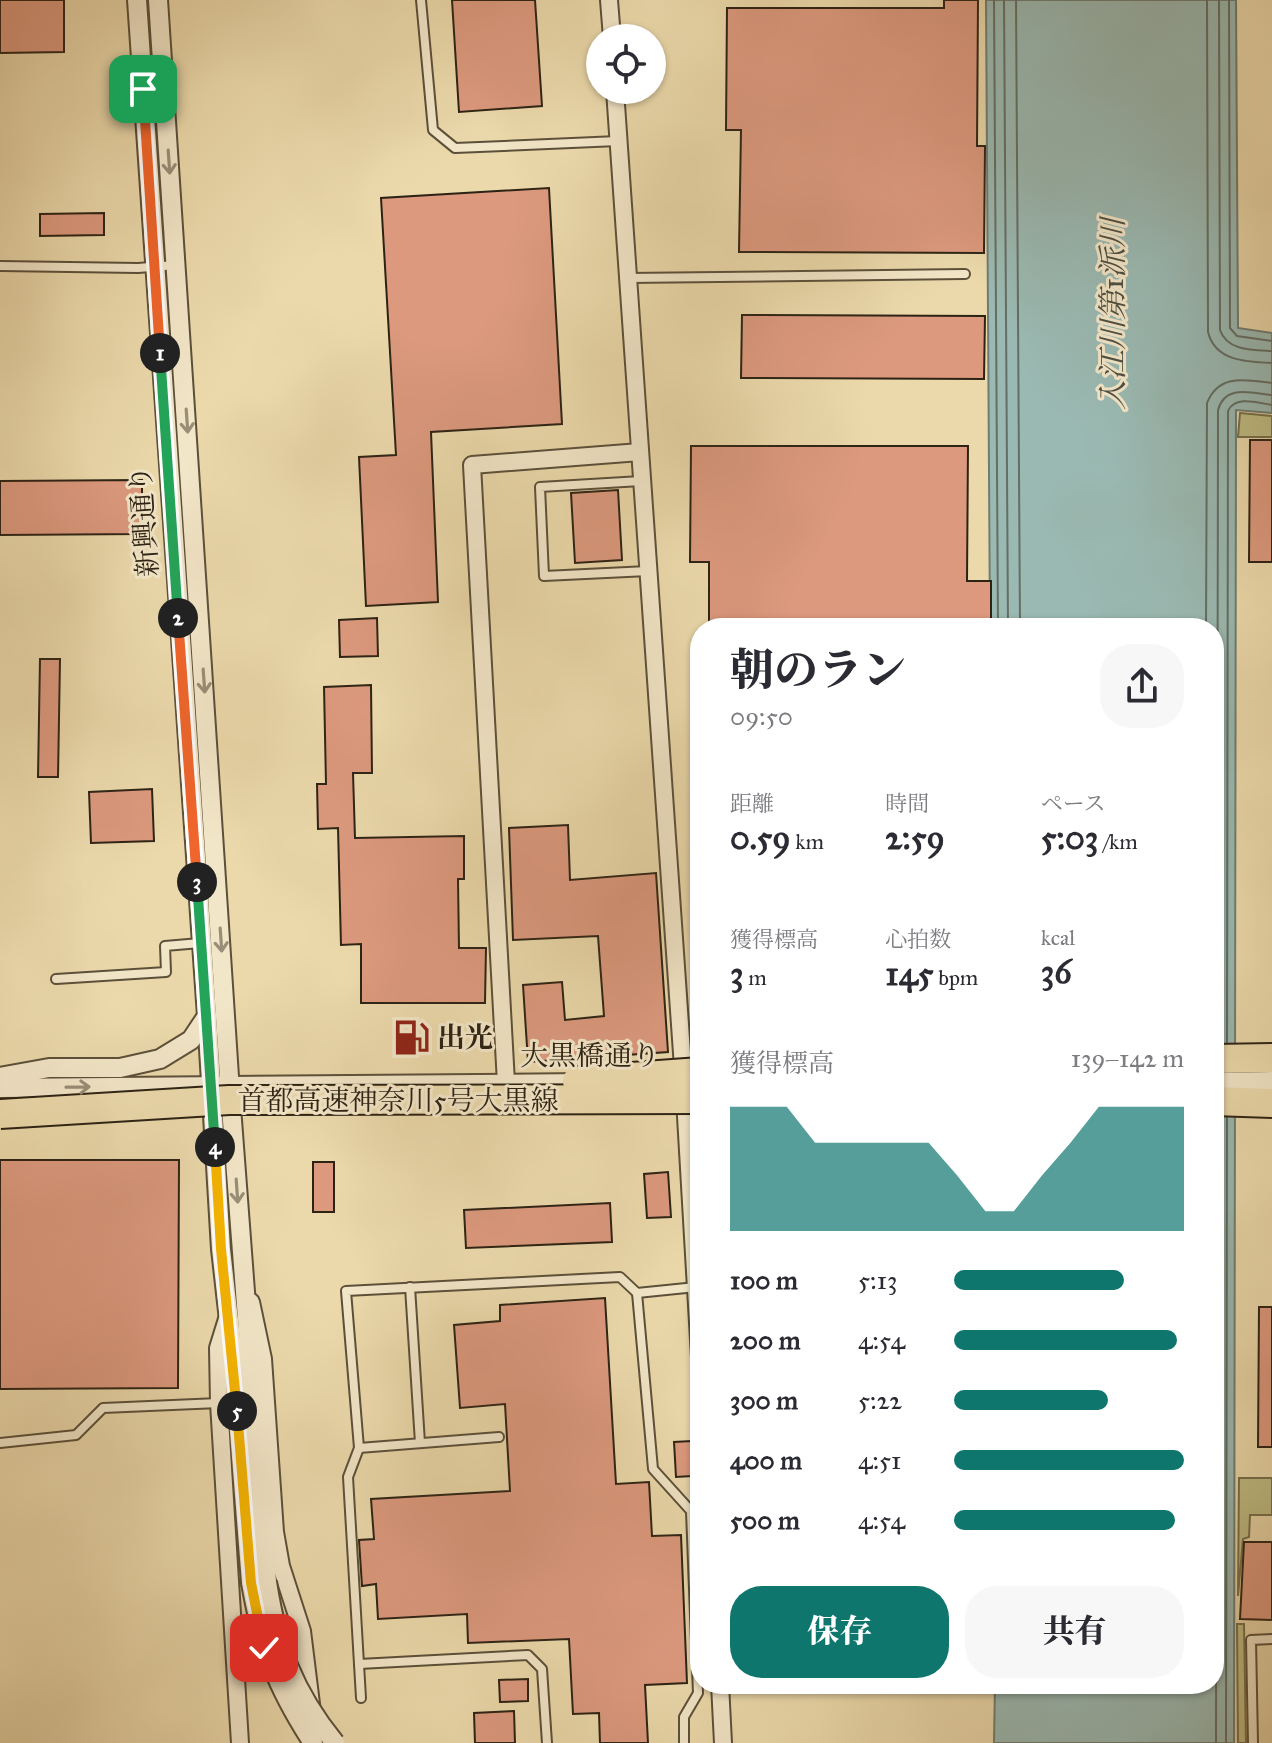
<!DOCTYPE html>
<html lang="ja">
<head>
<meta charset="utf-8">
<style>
  :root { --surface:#fff; --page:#f7f7f7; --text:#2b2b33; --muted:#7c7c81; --accent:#0f766e }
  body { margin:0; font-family:"IM FELL Great Primer","Noto Serif JP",serif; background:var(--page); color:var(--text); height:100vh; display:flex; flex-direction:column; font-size:30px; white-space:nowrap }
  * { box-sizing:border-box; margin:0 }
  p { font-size:26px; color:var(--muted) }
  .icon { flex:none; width:44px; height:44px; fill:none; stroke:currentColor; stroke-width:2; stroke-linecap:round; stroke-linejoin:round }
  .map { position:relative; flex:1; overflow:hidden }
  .side { position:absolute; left:690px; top:618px; width:534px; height:1076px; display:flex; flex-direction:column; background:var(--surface); border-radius:32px; box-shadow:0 2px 6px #0004 }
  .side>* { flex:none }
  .buttons { position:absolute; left:586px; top:24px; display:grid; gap:16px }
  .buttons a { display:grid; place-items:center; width:80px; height:80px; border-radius:50%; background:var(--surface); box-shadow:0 2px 6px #0004; font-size:40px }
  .pin { position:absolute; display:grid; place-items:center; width:68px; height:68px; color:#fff; margin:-34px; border-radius:16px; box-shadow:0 4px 12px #0006 }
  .km { position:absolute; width:40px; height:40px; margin:-20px; border-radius:50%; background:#222; color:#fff; font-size:22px; line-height:40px; text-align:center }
  .round { display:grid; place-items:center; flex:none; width:84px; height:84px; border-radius:32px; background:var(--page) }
  .headline { display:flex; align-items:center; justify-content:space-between; height:136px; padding:0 40px }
  h1 { font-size:44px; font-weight:800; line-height:60px }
  .stats { display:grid; grid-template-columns:repeat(3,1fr); gap:12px; height:136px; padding:8px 40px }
  .stats div { display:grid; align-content:center }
  .stats b { font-size:34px; font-weight:800 }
  .stats small { font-size:22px; font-weight:400 }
  .stats p { font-size:22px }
  .chart { height:224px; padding:16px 40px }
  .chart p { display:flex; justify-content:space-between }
  .chart svg { width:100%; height:144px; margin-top:8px; fill:var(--accent); opacity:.7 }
  .cta { display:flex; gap:16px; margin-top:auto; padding:16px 40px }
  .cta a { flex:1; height:92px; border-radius:32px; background:var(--accent); color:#fff; font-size:32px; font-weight:800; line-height:92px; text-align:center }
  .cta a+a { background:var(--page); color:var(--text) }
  ul { padding:0 40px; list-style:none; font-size:26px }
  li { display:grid; grid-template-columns:128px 96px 1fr; align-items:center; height:60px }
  li i { height:20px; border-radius:10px; background:var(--accent) }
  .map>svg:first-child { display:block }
</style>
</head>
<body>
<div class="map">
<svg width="1272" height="1743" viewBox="0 0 1272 1743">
  <rect width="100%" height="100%" fill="#ebd9ab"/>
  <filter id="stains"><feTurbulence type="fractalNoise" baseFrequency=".0025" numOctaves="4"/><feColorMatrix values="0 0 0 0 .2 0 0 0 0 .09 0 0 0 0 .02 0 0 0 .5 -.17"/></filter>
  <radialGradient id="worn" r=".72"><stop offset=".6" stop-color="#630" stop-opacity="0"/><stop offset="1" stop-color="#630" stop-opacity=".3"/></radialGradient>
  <!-- green -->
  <g fill="#bfbd84" stroke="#76704c" stroke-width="2">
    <path d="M1240 413 1272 416V437H1238Z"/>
    <path d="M1239 1478H1272V1515H1250L1249 1537 1243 1539 1238 1596Z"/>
    <path d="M1237 1624H1244L1246 1743H1238Z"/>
  </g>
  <!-- water -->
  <path fill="#9ab9b2" stroke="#6e7d73" stroke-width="2" d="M986 0H1236L1238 328 1272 333V413L1236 410 1234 1743H994L995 1684H1214V628H990Z"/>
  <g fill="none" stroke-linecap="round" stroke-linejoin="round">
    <!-- shore -->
    <g stroke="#646e64" stroke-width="2">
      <path d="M994 0 998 628"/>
      <path d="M1004 0 1008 628"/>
      <path d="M1016 0 1020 628"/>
      <path d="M1207 0 1208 332C1215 361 1246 362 1272 363"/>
      <path d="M1219 0 1220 330C1227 351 1253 350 1272 351"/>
      <path d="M1229 0 1230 328 1237 336 1272 341"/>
      <path d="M1206 628 1207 403C1219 373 1246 380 1272 383"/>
      <path d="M1217 1043 1218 410C1225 384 1251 393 1272 395"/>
      <path d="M1227 1043 1228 411C1235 395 1258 403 1272 405"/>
      <path d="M1216 1743 1217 1117"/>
      <path d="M1226 1743 1227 1117"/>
    </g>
  </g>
  <!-- building -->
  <g fill="#dc997e" stroke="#2d2315" stroke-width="2">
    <path d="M0 0H64V52L0 53Z"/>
    <path d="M452 0H535L542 106 459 112Z"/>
    <path d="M944 0H978L977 146H985L984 253 739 252 741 130H726L727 8H944Z"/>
    <path d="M549 188 562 424 431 432 438 602 366 606 359 457 396 455 381 198Z"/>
    <path d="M104 213V235L40 236V214Z"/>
    <path d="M742 315 985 316 984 379 741 378Z"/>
    <path d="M1250 440H1272V562H1249Z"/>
    <path d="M691 446H968L967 581H991V628H709V562H690Z"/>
    <path d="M142 480V534L0 535V481Z"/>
    <path d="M618 490 622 560 575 563 571 493Z"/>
    <path d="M377 618 378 656 340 657 339 620Z"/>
    <path d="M40 659H60L58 777H38Z"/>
    <path d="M371 685 372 773H353L355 838 464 836V879H458L459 948H486L485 1003H361V944L341 945 338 828 318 829 317 784H326L324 687Z"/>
    <path d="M152 789 154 841 91 843 89 792Z"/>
    <path d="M568 825 570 880 656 873 668 1052 598 1057 599 1060 572 1063V1059L528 1062 523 985 562 982 565 1020 604 1016 598 936 513 940 509 828Z"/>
    <path d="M0 1160H179L178 1388 0 1389Z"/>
    <rect x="313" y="1162" width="21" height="50"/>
    <path d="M668 1172 671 1217 647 1218 644 1174Z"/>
    <path d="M610 1203 612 1242 466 1248 464 1210Z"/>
    <path d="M605 1298 616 1484 649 1482 652 1536 681 1535 687 1683 645 1685 648 1743H600L599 1713 573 1714 569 1639 468 1643 467 1614 378 1619 376 1584 362 1586 359 1540 374 1539 371 1499 510 1491 505 1404 460 1408 454 1325 500 1321V1305Z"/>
    <path d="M1259 1307H1272V1447H1258Z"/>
    <path d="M691 1441 692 1476 676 1477 674 1442Z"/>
    <path d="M1244 1542H1272V1620L1240 1619Z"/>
    <path d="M528 1679V1701L500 1702 499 1680Z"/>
    <path d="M514 1711 515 1743H475L474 1713Z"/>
  </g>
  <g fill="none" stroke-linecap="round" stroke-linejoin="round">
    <defs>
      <g id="service">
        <path d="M421 0 433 130 455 148 618 141"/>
        <path d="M0 266 138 268 176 265"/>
        <path d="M628 278 965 274"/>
        <path d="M641 481 540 487 544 576 648 571"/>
        <path d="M56 979 166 972 165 946 200 943"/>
        <path d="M410 1287 420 1443"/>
        <path d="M637 1293 653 1469 691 1511 698 1693 684 1717V1743"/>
        <path d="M0 1443 76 1435 103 1408 219 1403"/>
        <path d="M359 1448 499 1437"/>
        <path d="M359 1664 528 1655 542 1669 547 1743"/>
        <path d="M361 1698 348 1477 359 1448 346 1291 620 1277 637 1293 696 1287"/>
        <path d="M1253 1743 1251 1640 1272 1639"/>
      </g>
      <g id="minor">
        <path d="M609 0 612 38"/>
        <path d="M615 90 684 1082 700 1357"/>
        <path d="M506 1083 472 465 640 452"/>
        <path d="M251 1302 263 1359 275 1532 281 1566 302 1631 312 1712"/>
        <path d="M227 1319 218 1348 219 1403 240 1743"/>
        <path d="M720 1684 723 1743"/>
      </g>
      <g id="tertiary">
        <path d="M137 0 207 1016 221 1249 233 1356 251 1583"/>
        <path d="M158 0 231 1107 267 1582"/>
        <path d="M0 1077 49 1068H120L160 1059 191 1040 207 1016"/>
        <path d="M1214 1082 1272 1081"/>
        <path d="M0 1088 585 1083"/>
      </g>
      <g id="motorway">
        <path d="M1214 1059 1272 1058"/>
        <path d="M1214 1101 1272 1103"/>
      </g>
    </defs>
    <!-- service casing -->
    <use href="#service" stroke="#5c503a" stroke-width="12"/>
    <!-- minor casing -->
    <use href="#minor" stroke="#5c503a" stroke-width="20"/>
    <!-- tertiary casing -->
    <use href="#tertiary" stroke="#5c503a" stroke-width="22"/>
    <!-- motorway casing -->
    <use href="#motorway" stroke="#2d2315" stroke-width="32"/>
    <!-- service -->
    <use href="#service" stroke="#f2e6c8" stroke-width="8"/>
    <!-- minor -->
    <use href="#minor" stroke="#f2e6c8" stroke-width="16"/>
    <!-- tertiary -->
    <use href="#tertiary" stroke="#f2e6c8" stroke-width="18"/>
    <!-- motorway -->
    <use href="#motorway" stroke="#ebd9ab" stroke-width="28"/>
    <defs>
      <g id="tertiary-bridge">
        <path d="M267 1582C277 1647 293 1691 335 1743"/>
        <path d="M251 1583C263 1650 276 1686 313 1743"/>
      </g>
      <g id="motorway-bridge">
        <path d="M577 1081 700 1072"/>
        <path d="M0 1114 229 1100 700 1099"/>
      </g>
    </defs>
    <!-- tertiary-bridge casing -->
    <use href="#tertiary-bridge" stroke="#5c503a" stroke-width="22" stroke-linecap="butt"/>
    <!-- motorway-bridge casing -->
    <use href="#motorway-bridge" stroke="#2d2315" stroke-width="32" stroke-linecap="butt"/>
    <!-- tertiary-bridge -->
    <use href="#tertiary-bridge" stroke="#f2e6c8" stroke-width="18"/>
    <!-- motorway-bridge -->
    <use href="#motorway-bridge" stroke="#ebd9ab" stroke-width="28"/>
  </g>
  <!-- one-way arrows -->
  <defs><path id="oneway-shaft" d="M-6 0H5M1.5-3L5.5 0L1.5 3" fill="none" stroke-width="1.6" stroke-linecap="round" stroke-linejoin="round" transform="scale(2)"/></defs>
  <g stroke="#998e77">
    <use href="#oneway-shaft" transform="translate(169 162) rotate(86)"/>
    <use href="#oneway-shaft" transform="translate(187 421) rotate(86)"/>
    <use href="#oneway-shaft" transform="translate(204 681) rotate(86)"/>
    <use href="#oneway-shaft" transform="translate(221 940) rotate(86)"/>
    <use href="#oneway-shaft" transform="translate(78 1087) rotate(-1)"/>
    <use href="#oneway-shaft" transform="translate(237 1191) rotate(86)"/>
  </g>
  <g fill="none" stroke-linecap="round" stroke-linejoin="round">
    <defs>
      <path id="split-1" d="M143 89 160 353"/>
      <path id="split-2" d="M160 353 178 618"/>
      <path id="split-3" d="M178 618 197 882"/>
      <path id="split-4" d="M197 882 215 1147"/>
      <path id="split-5" d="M215 1147 221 1249 237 1411"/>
      <path id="split-6" d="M237 1411 251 1583 264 1648"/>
    </defs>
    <!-- split-1 casing -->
    <use href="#split-1" stroke="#fff" stroke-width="16"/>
    <!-- split-2 casing -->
    <use href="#split-2" stroke="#fff" stroke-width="16"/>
    <!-- split-3 casing -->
    <use href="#split-3" stroke="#fff" stroke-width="16"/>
    <!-- split-4 casing -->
    <use href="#split-4" stroke="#fff" stroke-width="16"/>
    <!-- split-5 casing -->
    <use href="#split-5" stroke="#fff" stroke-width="16"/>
    <!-- split-6 casing -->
    <use href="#split-6" stroke="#fff" stroke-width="16"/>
    <!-- split-1 -->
    <use href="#split-1" stroke="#f0652b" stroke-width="10"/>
    <!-- split-2 -->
    <use href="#split-2" stroke="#22a559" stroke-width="10"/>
    <!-- split-3 -->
    <use href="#split-3" stroke="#f0652b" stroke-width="10"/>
    <!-- split-4 -->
    <use href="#split-4" stroke="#22a559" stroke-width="10"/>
    <!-- split-5 -->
    <use href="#split-5" stroke="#f5b400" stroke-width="10"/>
    <!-- split-6 -->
    <use href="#split-6" stroke="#f5b400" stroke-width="10"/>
  </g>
  <!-- icons -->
  <defs>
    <symbol id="fuel-bare" viewBox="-9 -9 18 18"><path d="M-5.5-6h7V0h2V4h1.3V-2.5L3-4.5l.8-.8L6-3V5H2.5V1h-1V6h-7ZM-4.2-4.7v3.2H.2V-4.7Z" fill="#8f2418" stroke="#f2e6c8" stroke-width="2.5" paint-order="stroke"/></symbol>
  </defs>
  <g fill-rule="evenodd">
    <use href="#fuel-bare" x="386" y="1012" width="51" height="51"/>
  </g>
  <g text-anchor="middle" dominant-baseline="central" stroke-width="6" stroke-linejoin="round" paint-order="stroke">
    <!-- street labels -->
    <g font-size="28" fill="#2d2315" stroke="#f2e6c8">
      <text transform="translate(144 521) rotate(-94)">新興通り</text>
      <text x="590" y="1055">大黒橋通り</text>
      <text x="398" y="1100">首都高速神奈川5号大黒線</text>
    </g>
    <!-- poi labels -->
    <g font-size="28" font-weight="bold" fill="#2d2315" stroke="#f2e6c8" text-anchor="start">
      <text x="437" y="1037">出光</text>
    </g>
    <!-- water labels -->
    <g font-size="30" font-style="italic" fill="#4e5044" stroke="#f2e6c8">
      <text transform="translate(1113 314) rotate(-90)">入江川第1派川</text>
    </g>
  </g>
  <rect width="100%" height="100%" filter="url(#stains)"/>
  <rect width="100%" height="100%" fill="url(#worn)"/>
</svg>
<div class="buttons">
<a><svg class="icon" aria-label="locate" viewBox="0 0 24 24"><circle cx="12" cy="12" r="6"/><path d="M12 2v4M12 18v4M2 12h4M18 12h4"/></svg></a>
</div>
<div class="pin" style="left:143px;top:89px;background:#1e9e55"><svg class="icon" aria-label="arrive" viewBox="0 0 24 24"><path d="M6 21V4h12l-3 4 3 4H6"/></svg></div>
<div class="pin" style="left:264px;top:1648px;background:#d93025"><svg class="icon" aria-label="check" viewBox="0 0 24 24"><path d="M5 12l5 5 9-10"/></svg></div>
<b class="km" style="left:160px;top:353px">1</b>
<b class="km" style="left:178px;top:618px">2</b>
<b class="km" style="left:197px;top:882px">3</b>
<b class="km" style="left:215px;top:1147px">4</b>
<b class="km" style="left:237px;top:1411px">5</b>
<section class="side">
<div class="headline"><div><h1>朝のラン</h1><p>09:50</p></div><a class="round"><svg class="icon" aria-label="share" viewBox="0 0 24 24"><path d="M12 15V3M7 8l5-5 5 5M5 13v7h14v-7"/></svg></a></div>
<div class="stats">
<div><p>距離</p><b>0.59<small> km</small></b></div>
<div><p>時間</p><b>2:59</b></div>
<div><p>ペース</p><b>5:03<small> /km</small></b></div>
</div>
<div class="stats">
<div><p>獲得標高</p><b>3<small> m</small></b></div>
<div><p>心拍数</p><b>145<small> bpm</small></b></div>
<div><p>kcal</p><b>36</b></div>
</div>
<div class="chart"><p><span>獲得標高</span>139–142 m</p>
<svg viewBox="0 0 160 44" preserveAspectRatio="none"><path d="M0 44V6L10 6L20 6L30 17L40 17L50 17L60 17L70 17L80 27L90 38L100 38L110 27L120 17L130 6L140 6L150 6L160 6V44z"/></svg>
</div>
<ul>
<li><b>100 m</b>5:13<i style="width:74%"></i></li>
<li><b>200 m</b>4:54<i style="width:97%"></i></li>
<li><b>300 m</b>5:22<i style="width:67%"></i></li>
<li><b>400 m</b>4:51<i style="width:100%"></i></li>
<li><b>500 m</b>4:54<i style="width:96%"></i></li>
</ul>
<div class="cta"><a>保存</a><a>共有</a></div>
</section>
</div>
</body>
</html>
